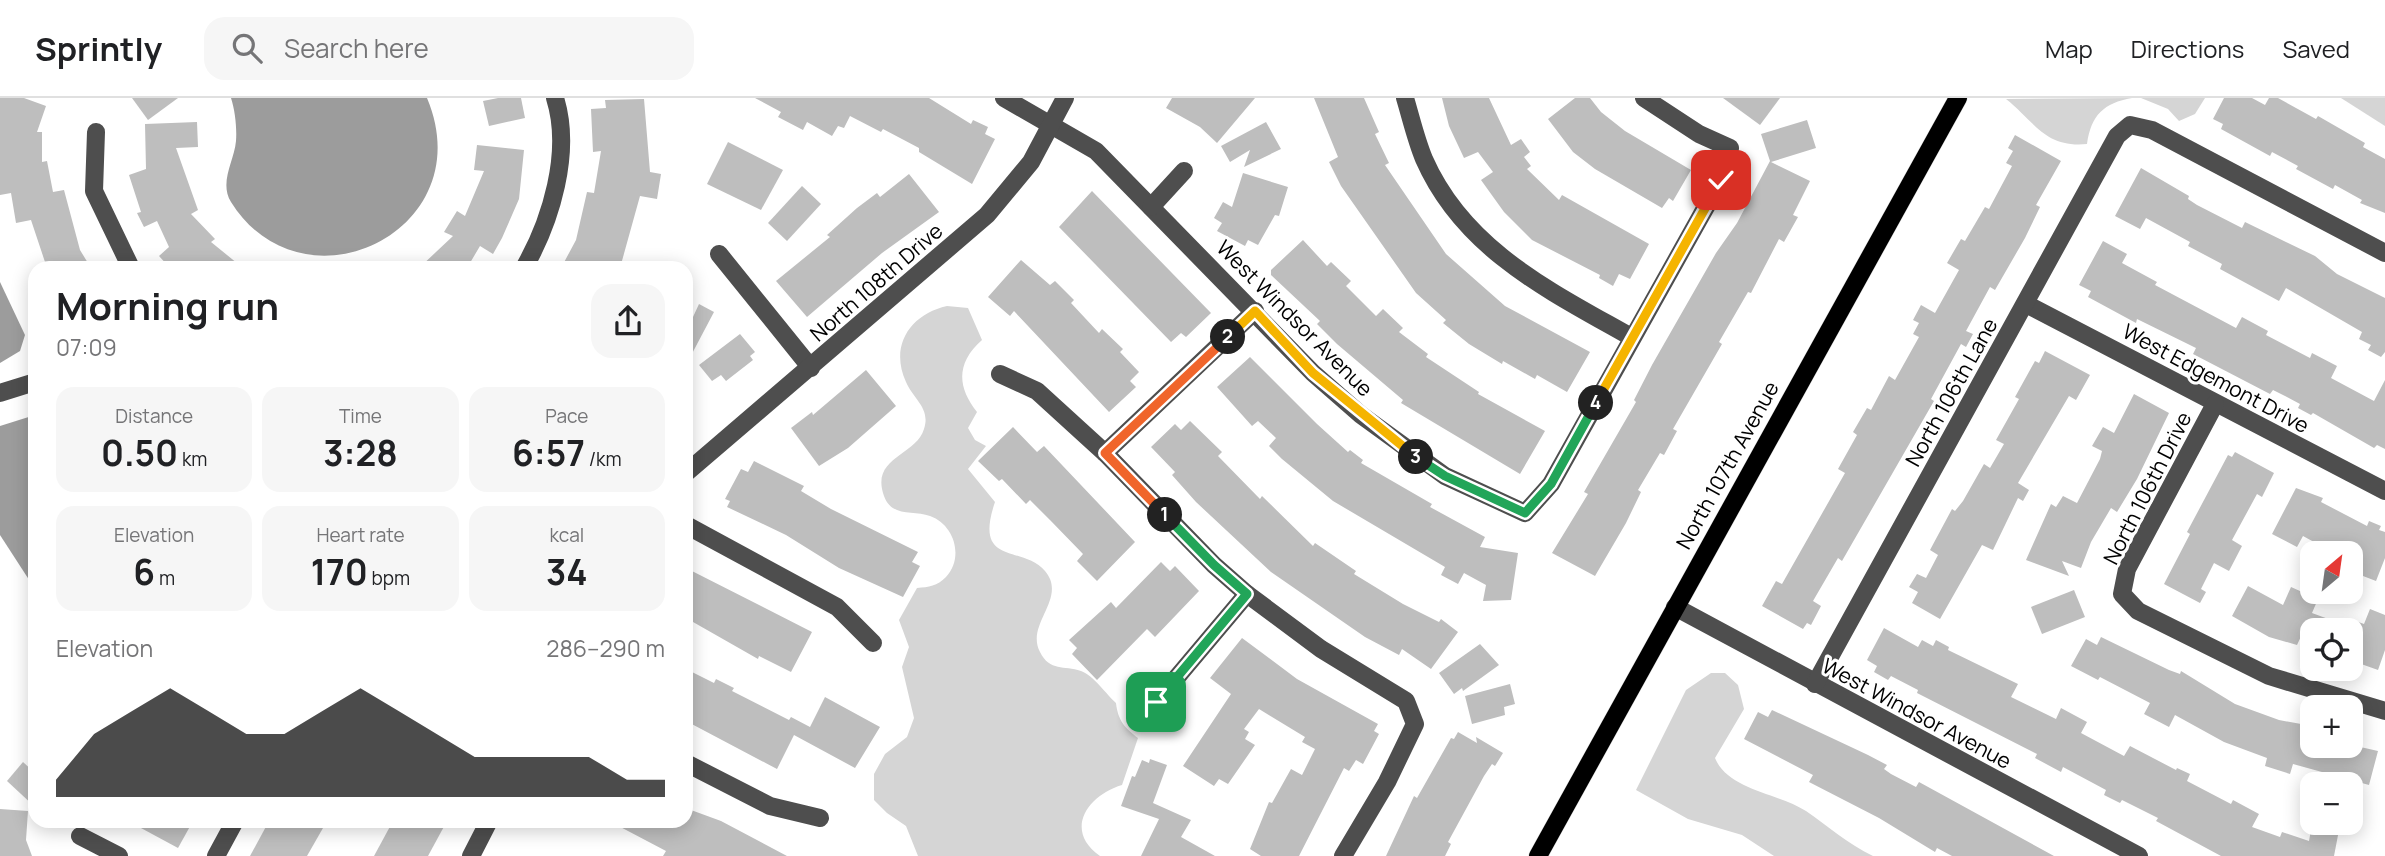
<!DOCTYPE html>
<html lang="en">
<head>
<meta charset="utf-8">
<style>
  :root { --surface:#fff; --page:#f6f6f6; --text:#202124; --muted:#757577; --line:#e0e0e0; --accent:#000 }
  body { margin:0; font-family:Manrope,sans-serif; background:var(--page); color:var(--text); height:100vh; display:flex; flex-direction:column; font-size:26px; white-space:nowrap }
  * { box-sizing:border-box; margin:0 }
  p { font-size:23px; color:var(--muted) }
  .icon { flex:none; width:38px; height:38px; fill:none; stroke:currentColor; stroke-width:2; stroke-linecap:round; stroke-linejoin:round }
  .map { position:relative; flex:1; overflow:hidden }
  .sheet { position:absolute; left:28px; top:163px; width:665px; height:567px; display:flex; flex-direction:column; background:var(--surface); border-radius:21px; box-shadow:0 4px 18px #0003 }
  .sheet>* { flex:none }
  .needle { width:46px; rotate:29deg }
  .buttons { position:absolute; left:2300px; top:443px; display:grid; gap:14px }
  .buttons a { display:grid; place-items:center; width:63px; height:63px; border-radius:14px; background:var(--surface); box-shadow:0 4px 18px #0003; font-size:35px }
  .pin { position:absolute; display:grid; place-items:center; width:60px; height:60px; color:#fff; margin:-30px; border-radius:14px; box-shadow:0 4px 10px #0006 }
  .km { position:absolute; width:35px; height:35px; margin:-18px; border-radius:50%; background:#222; color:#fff; font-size:19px; line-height:35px; text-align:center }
  .round { display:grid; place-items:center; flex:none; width:74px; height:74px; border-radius:21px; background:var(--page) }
  .overview { display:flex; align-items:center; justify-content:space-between; height:119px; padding:0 28px }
  h1 { font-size:38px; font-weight:700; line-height:52px }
  .figures { display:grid; grid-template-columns:repeat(3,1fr); gap:10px; height:119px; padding:7px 28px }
  .figures div { display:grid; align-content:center; border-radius:18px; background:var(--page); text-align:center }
  .figures b { font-size:35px; font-weight:700 }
  .figures small { font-size:19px; font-weight:400 }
  .figures p { font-size:19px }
  .chart { height:196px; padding:14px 28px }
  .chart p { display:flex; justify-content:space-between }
  .chart svg { width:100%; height:126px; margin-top:7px; fill:var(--accent); opacity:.7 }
  header { display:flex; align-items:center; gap:42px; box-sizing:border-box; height:98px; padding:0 35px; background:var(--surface); border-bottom:2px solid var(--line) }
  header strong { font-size:33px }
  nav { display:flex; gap:38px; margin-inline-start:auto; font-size:24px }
  .search { width:490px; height:63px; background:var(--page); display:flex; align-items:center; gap:18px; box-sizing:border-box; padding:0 24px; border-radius:21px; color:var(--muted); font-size:26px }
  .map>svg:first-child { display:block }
</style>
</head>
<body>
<header>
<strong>Sprintly</strong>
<div class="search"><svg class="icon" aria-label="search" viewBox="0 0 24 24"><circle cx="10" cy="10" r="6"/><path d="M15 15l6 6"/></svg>Search here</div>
<nav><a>Map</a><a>Directions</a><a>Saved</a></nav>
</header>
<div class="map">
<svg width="2385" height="758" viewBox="0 0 2385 758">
  <rect width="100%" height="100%" fill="#fff"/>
  <!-- green -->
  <g fill="#d5d5d5">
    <path d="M2132 0C2104 5 2091 17 2087 46 2045 50 2035 24 2006 1Z"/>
    <path d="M2141 0H2205L2195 16 2179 23 2168 11Z"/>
    <path d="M2341 0H2385V28Z"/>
    <path d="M947 208 968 210 982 242C956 265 957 289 977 314L968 330 975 342 986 348 968 371 995 404C973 469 1022 446 1045 473 1068 500 1025 526 1040 554 1050 574 1064 567 1081 573 1093 577 1107 597 1116 605 1118 623 1125 630 1138 640L1122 687C1088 697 1063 732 1100 758H918L906 728 887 715 874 702V676L885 656 907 639 914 620 902 569 909 549 899 522 917 490C929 489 937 488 946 479 964 460 955 427 930 418 914 412 892 420 884 398 870 359 916 358 924 331 931 310 913 301 906 284 889 247 911 216 947 208Z"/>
    <path d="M1711 575H1725L1738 587 1744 611 1715 660C1728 692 1778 695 1806 713 1828 728 1848 746 1873 758H1774L1742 737 1688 721 1636 692 1686 592Z"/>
  </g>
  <!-- water -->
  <g fill="#9c9c9c">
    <path d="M231 0H427C483 133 303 219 231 104 219 84 234 64 236 43 237 30 235 12 231 0Z"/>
    <path d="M0 184 25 237 20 253 0 265Z"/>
    <path d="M35 317V491L0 437V328Z"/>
  </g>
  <!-- building -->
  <g fill="#bebebe">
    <path d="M0 0H24L46 8 37 34H42V64L47 63 53 94 64 92 80 152 91 170H47L31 122 16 125 11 95 0 97Z"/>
    <path d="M132 0H178L148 22Z"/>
    <path d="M498 0H521L525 20 489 28 483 3Z"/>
    <path d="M755 0H929L971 26 973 22 988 29 985 36 995 41 972 86 919 54V50L883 31 881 34 850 18 844 30 838 28 832 38 807 24 803 32 778 19 781 14Z"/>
    <path d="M1172 0H1255L1217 45 1200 29 1166 10Z"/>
    <path d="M1314 0H1364L1379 34 1375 36 1389 65 1385 67 1446 156 1505 208 1590 254 1567 294 1537 277 1535 281 1503 263 1502 266 1469 246 1443 225 1446 222 1416 195 1341 88 1329 64 1338 59Z"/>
    <path d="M1442 0H1489L1511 47 1521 41 1530 54 1524 59 1531 68 1527 71 1559 102 1562 97 1649 146 1630 181 1619 176 1613 188 1599 180 1600 177 1532 142 1504 114 1481 82 1493 74 1478 54 1464 60 1449 28Z"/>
    <path d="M1575 0H1590L1601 14 1625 33 1691 72 1673 103 1669 100 1662 110 1595 71 1573 54 1548 21Z"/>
    <path d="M1723 0H1780L1760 27Z"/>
    <path d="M2224 0H2252L2265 7 2269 0H2278L2316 21 2318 18 2365 45 2363 49 2385 61V115L2360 105 2362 102 2335 87 2333 91 2296 71 2298 68 2272 54 2270 58 2221 31 2223 26 2213 21Z"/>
    <path d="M644 1 650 74 661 76 657 101 640 98 620 170H561L576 142 587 94 594 95 601 53 593 54 591 11 606 10 605 2Z"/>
    <path d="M1807 22 1816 50 1771 64 1810 83 1793 117 1798 119 1784 144 1779 141 1751 195 1748 194 1719 244 1722 246 1673 331 1677 333 1664 357 1660 355 1638 392 1641 394 1626 425 1595 478 1552 455 1588 396 1584 394 1636 304 1634 302 1652 267 1716 155 1737 125 1770 63 1761 36Z"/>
    <path d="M197 24 198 49 176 50 198 112 191 116 215 141 211 144 243 170H170L159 158 169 149 157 123 144 129 137 115 141 114 129 77 146 71 145 26Z"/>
    <path d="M1266 24 1281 51 1244 69 1250 52 1230 64 1221 48Z"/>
    <path d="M2015 37 2061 63 2036 107 2040 109 2025 140 1995 192 1990 189 1966 233 1973 236 1966 249 1961 246 1931 301 1934 303 1842 463 1838 460 1813 503 1821 508 1811 527 1807 525 1803 531 1762 508 1776 483 1782 486 1845 375 1838 371 1857 337 1853 334 1867 310 1871 312 1889 278 1895 282 1919 239 1913 236 1919 225 1913 222 1921 207 1935 215 1959 172 1947 165 1961 141 1965 143 1985 109 1989 111 2012 68 2006 65 2013 53 2008 50Z"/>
    <path d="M728 44 783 72 761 112 707 86Z"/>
    <path d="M477 47 524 52 519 101 502 140 493 156 480 148 467 170H419L453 138 444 134 457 113 465 118 484 73 474 72Z"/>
    <path d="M2141 70 2189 98 2188 101 2197 107 2242 130 2245 124 2315 158 2337 176 2385 200V254L2381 259 2368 252 2371 247 2359 241 2362 234 2286 190 2279 203 2220 171 2222 166 2188 148 2190 144 2146 120 2140 131 2115 118Z"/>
    <path d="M1243 75 1288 89 1279 118 1275 117 1258 147 1248 142 1245 148 1217 133 1222 125 1214 120 1223 104 1232 109Z"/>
    <path d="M909 76 939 114 882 155 807 219 776 183 830 139 827 137 857 110 877 95 880 99Z"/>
    <path d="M802 88 821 106 787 143 768 125Z"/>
    <path d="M1092 93 1211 215 1186 239 1181 235 1171 244 1059 129Z"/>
    <path d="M1303 142 1327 168 1331 164 1351 183 1346 188 1376 218 1383 211 1403 230 1399 234 1428 256 1426 259 1479 294 1478 296 1545 333 1520 376 1401 305 1403 302 1337 246 1317 226 1320 223 1271 177V172Z"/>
    <path d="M2103 143 2127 156 2122 165 2157 184 2155 187 2236 230 2242 219 2268 233 2266 237 2310 260 2312 255 2337 268 2331 280 2374 303 2385 282V351L2377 347 2374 350 2313 315 2311 317 2298 310 2300 306 2285 298 2273 292 2270 296 2193 256 2196 250 2137 221 2136 225 2088 199 2091 193 2079 187Z"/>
    <path d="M1021 162 1050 187 1055 183 1074 202 1071 205 1099 235 1102 231 1123 251 1120 254 1139 274 1130 283 1136 289 1109 314 1014 213 1010 218 988 199Z"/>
    <path d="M699 206 714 214 686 267V215L693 219Z"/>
    <path d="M740 236 755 254 750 258 753 262 726 283 721 277 712 283 699 267Z"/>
    <path d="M2045 253 2090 277 2076 302 2069 298 2018 385 2029 392 2023 403 2018 400 1993 452 1982 447 1940 521 1912 505 1918 494 1909 489 1917 476 1926 480 1938 457 1930 452 1952 411 1955 413 1963 403 1984 366 1990 370 2004 346 1996 342 2019 301 2015 299 2035 263 2039 265Z"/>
    <path d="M1250 259 1317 326 1348 354 1350 352 1363 362 1361 365 1432 406 1430 409 1485 439 1480 449 1518 455 1511 502 1483 503 1486 487 1464 475 1458 486 1441 477 1445 469 1333 403 1282 361 1269 348 1276 340 1258 323 1252 328 1217 289Z"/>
    <path d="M866 272 896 308 848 350 819 368 791 330 812 314 813 317Z"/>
    <path d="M2134 296 2169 315 2137 381 2117 414 2111 410 2091 444 2081 470 2062 463 2069 478 2026 462 2051 406 2056 409 2063 398 2077 405 2100 361 2102 353 2092 348 2103 329 2114 335Z"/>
    <path d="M1190 323 1222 354 1218 358 1260 401 1262 398 1313 448 1315 445 1356 473 1354 476 1403 506 1439 524 1441 521 1458 534 1431 571 1402 551 1399 557 1365 539 1271 474 1196 404 1172 377 1175 374 1151 349 1175 326 1181 332Z"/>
    <path d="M1013 329 1037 354 1044 348 1135 444 1097 483 1077 463 1083 456 1050 422 1030 402 1026 406 1002 381 999 383 978 363Z"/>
    <path d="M2235 354 2274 375 2262 399 2257 396 2232 442 2242 448 2229 473 2214 465 2201 491 2206 494 2200 505 2164 486 2190 436 2187 434 2228 357 2232 359Z"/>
    <path d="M754 363 804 388 801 393 831 411 918 454 912 464 920 468 903 499 839 470 786 437 727 409 730 403 725 401 741 371 748 374Z"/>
    <path d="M2296 390 2323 400 2321 404 2367 428 2369 423 2381 428 2379 432 2385 434V460L2376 483 2350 473 2357 455H2334L2303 438 2297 449 2272 436Z"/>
    <path d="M1161 464 1170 473 1175 468 1199 493 1155 539 1147 531 1097 582 1072 556 1077 550 1069 542 1111 504 1116 510Z"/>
    <path d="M686 470 812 534 791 574 759 558 758 561 686 520Z"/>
    <path d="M2248 488 2283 507 2291 489 2318 501 2312 515 2350 529V521L2364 526 2370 511 2385 517V552L2378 572 2350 562V532H2304L2297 547 2269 539 2232 518Z"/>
    <path d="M2074 492 2085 519 2042 536 2031 509Z"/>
    <path d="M1884 530 1918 549 1922 542 1933 548 1936 542 1949 549 1948 552 2018 586 2011 599 2056 621 2061 610 2087 624 2081 635 2124 658 2130 648 2176 672 2177 670 2190 676 2187 683 2231 706 2233 702 2259 716 2252 729 2280 739 2282 734 2309 743 2312 726 2339 732 2334 758H2221L2156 723 2158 720 2122 702 2120 705 2104 697 2106 692 2063 669 2061 674 2035 660 2037 656 1917 595 1918 592 1891 578 1888 582 1874 574 1877 568 1867 562Z"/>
    <path d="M2101 539 2169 572 2180 576 2181 573 2235 606 2279 622 2312 628V648H2356L2378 653 2369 687 2293 666 2290 676 2265 668 2267 660 2224 644 2175 617 2169 629 2144 616 2150 605 2100 579 2098 582 2071 568 2086 541 2097 547Z"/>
    <path d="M1242 540 1297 581 1378 626 1374 633 1379 636 1363 666 1356 662 1349 673 1344 670 1299 758H1261L1250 751 1269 704 1272 705 1291 671 1302 677 1315 651 1302 644 1305 639 1259 611 1244 631 1249 634 1245 641 1255 647 1228 686 1219 681 1214 688 1183 668 1231 596 1210 580Z"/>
    <path d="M1480 546 1499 567 1463 593 1462 590 1454 596 1439 575Z"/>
    <path d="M686 571 714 585 716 581 734 590 732 593 789 622 791 619 810 629 825 599 880 629 855 670 794 637 777 671 686 623Z"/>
    <path d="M1510 586 1515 606 1504 609 1505 617 1472 626 1465 598Z"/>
    <path d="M1772 612 1868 657 1887 667 1884 671 1891 676 1916 689 1919 684 2054 758H1952L1937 750 1935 754 1879 720 1809 684 1813 677 1744 641 1758 614 1768 619Z"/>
    <path d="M1458 634 1477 645 1476 639 1503 655 1495 668 1492 666 1484 678 1448 744 1451 746 1445 758H1386L1414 698 1417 700 1451 640 1454 641Z"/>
    <path d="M1150 661 1167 667 1153 705 1191 722 1181 739 1215 758H1141L1159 721 1121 708 1132 678 1135 679 1142 662 1149 665Z"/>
    <path d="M23 664 35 675V709L7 683Z"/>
    <path d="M0 711 28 713 26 742 32 758H0Z"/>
    <path d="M691 712 721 723 787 758H663L666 753 609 723H686Z"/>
    <path d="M128 723H193L178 750Z"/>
    <path d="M269 723H327L307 758H250Z"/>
    <path d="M393 723H447L428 758H374Z"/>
  </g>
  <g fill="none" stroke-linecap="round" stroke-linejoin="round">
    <defs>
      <path id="major" d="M1538 758 1958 0"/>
    </defs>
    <!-- major casing -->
    <use href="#major" stroke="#dbdbdb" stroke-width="19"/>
    <!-- minor -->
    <g stroke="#4e4e4e" stroke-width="18">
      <path d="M1004 0 1096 53 1313 275 1361 317 1445 378 1525 415 1551 386 1721 82 1730 50 1699 36 1644 0"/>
      <path d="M1405 0C1411 20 1416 42 1424 61 1464 152 1550 193 1631 239"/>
      <path d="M96 34 94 93 131 170"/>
      <path d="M1151 109 1184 73"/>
      <path d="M719 156 811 270"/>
      <path d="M524 170C551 123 572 54 555 0"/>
      <path d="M2026 206 2385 393"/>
      <path d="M1000 276 1037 293 1105 355 1214 467 1247 496 1321 551 1406 603 1415 626 1387 684 1343 758"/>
      <path d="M0 295 35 284"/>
      <path d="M2215 306 2127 471 2122 496 2138 513 2269 578 2385 613"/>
      <path d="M1105 355 1255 213"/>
      <path d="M686 375 987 117 1031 64 1065 0"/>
      <path d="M686 427 837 509 873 545"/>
      <path d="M1675 509 2139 758"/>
      <path d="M1815 586 2117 38 2130 27 2152 32 2385 155"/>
      <path d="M1156 604 1247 496"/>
      <path d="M686 665 770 708 820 720"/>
      <path d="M80 738 119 758"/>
      <path d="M216 758 235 723"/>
      <path d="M471 758 489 723"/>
    </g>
    <!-- major -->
    <use href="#major" stroke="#000" stroke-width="18"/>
  </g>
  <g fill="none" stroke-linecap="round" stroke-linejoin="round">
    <defs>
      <path id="split-1" d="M1156 604 1247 496 1214 467 1165 417"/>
      <path id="split-2" d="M1165 417 1105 355 1228 239"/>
      <path id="split-3" d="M1228 239 1255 213 1313 275 1416 359"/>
      <path id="split-4" d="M1416 359 1445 378 1525 415 1551 386 1596 305"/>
      <path id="split-5" d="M1596 305 1721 82"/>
    </defs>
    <!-- split-1 casing -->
    <use href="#split-1" stroke="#fff" stroke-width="14"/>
    <!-- split-2 casing -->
    <use href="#split-2" stroke="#fff" stroke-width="14"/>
    <!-- split-3 casing -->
    <use href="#split-3" stroke="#fff" stroke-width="14"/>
    <!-- split-4 casing -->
    <use href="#split-4" stroke="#fff" stroke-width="14"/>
    <!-- split-5 casing -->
    <use href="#split-5" stroke="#fff" stroke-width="14"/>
    <!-- split-1 -->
    <use href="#split-1" stroke="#22a559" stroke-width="9"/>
    <!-- split-2 -->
    <use href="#split-2" stroke="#f0652b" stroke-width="9"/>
    <!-- split-3 -->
    <use href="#split-3" stroke="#f5b400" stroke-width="9"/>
    <!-- split-4 -->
    <use href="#split-4" stroke="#22a559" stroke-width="9"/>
    <!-- split-5 -->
    <use href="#split-5" stroke="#f5b400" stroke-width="9"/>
  </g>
  <g text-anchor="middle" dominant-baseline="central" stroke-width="6" stroke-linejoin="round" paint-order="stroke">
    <!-- street labels -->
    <g font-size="21" fill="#000" stroke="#fff">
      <text transform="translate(876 184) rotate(-41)">North 108th Drive</text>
      <text transform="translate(1295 220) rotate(45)">West Windsor Avenue</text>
      <text transform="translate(2216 280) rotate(28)">West Edgemont Drive</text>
      <text transform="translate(1951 294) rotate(-61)">North 106th Lane</text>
      <text transform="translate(1727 367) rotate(-61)">North 107th Avenue</text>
      <text transform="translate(2147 390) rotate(-63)">North 106th Drive</text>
      <text transform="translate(1917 615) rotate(28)">West Windsor Avenue</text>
    </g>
  </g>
</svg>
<div class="buttons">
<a><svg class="needle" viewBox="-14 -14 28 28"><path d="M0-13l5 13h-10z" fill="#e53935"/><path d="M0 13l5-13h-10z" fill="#757577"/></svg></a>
<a><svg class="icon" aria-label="locate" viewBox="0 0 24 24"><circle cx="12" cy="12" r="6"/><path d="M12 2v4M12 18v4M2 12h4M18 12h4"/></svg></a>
<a>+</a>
<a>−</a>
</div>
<div class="pin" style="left:1156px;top:604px;background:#1e9e55"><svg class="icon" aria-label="arrive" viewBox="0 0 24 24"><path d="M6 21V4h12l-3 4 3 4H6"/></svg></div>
<div class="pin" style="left:1721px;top:82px;background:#d93025"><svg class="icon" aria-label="check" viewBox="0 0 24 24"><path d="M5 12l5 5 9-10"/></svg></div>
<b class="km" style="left:1165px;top:417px">1</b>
<b class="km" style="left:1228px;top:239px">2</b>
<b class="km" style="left:1416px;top:359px">3</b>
<b class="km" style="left:1596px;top:305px">4</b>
<section class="sheet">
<div class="overview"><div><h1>Morning run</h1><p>07:09</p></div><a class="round"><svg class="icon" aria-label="share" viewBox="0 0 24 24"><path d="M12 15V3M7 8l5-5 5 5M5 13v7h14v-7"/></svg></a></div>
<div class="figures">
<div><p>Distance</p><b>0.50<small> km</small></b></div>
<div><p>Time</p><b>3:28</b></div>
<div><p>Pace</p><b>6:57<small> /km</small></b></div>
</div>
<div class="figures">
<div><p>Elevation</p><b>6<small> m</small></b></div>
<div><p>Heart rate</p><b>170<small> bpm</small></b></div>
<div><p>kcal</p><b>34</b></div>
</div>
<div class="chart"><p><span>Elevation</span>286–290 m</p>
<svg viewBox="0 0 160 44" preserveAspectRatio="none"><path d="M0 44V38L10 22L20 14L30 6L40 14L50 22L60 22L70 14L80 6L90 14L100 22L110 30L120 30L130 30L140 30L150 38L160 38V44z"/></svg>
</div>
</section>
</div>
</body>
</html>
